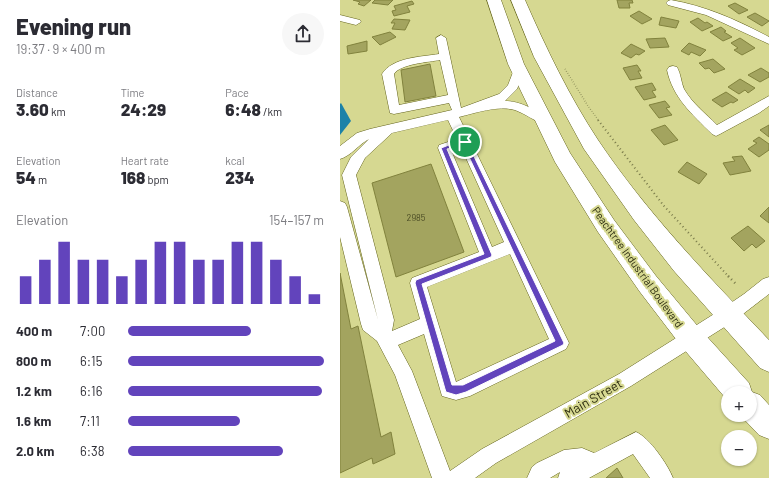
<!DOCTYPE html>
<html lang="en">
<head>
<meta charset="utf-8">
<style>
  :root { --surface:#fff; --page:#f7f7f7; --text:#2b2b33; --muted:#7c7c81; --accent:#6244bc }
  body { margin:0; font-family:Barlow,sans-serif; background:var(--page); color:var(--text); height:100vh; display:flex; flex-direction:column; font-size:15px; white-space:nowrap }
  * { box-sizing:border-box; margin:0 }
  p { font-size:13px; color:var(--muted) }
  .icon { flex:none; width:22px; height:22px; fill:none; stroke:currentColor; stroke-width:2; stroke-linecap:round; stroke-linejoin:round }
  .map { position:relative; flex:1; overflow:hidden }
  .panel { display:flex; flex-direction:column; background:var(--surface); width:340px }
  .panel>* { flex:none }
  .buttons { position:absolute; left:381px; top:386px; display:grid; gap:8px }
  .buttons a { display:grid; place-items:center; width:36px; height:36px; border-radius:50%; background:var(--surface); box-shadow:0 1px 3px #0004; font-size:20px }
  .pin { position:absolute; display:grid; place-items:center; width:34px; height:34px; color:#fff; margin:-17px; border:2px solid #fff; border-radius:50%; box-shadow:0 1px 4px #0007 }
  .round { display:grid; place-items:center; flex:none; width:42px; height:42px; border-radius:21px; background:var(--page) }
  .overview { display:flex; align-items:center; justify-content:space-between; height:68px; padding:0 16px }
  h1 { font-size:22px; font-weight:800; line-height:30px }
  .metrics { display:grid; grid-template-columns:repeat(3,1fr); gap:6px; height:68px; padding:4px 16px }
  .metrics div { display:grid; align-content:center }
  .metrics b { font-size:17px; font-weight:800 }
  .metrics small { font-size:11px; font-weight:400 }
  .metrics p { font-size:11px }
  .chart { height:112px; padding:8px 16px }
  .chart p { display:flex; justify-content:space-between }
  .chart svg { width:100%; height:72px; margin-top:4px; stroke:var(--accent); stroke-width:6 }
  ul { padding:0 16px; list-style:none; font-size:13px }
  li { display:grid; grid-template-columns:64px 48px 1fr; align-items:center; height:30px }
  li i { height:10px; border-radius:5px; background:var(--accent) }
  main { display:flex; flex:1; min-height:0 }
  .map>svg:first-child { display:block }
</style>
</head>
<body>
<main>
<section class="panel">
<div class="overview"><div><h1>Evening run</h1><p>19:37 · 9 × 400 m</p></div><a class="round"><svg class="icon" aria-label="share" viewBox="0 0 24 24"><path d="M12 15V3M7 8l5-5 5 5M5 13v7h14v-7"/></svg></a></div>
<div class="metrics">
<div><p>Distance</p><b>3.60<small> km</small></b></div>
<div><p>Time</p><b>24:29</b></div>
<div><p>Pace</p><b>6:48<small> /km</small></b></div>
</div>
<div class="metrics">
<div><p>Elevation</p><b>54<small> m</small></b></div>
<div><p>Heart rate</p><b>168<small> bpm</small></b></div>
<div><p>kcal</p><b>234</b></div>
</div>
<div class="chart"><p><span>Elevation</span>154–157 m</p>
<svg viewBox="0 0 160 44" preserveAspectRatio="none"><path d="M5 44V27M15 44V17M25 44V6M35 44V17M45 44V17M55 44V27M65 44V17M75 44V6M85 44V6M95 44V17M105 44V17M115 44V6M125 44V6M135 44V17M145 44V27M155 44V38"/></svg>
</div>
<ul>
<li><b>400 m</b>7:00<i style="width:63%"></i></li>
<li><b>800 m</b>6:15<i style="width:100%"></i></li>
<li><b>1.2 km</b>6:16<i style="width:99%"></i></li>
<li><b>1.6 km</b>7:11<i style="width:57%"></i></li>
<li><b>2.0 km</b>6:38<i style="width:79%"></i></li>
</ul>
</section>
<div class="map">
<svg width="429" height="478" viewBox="0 0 429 478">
  <rect width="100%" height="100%" fill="#d6d891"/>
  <!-- water -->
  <path fill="#1c82a8" d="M1 103 11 121 0 135V104Z"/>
  <!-- building -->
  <g fill="#a3a45f" stroke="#81823d">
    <path d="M13 0H31L24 6 18 4 20 2Z"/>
    <path d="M35 0H53L48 5 32 3Z"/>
    <path d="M277 0H292L293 3H289L290 8H279Z"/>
    <path d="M72 1 74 4 67 6 70 12 54 16 52 11 56 10 54 6Z"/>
    <path d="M395 3 408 10 399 14 388 6Z"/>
    <path d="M299 11 312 19 302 24 290 16Z"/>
    <path d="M415 13 429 21 422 26 407 17Z"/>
    <path d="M321 17 339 21 336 28 319 25Z"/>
    <path d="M358 18 365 23 367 22 373 26 362 31 350 22Z"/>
    <path d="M54 19 70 20 65 30 52 29 55 23H51Z"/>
    <path d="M381 27 386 31 384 32 392 37 383 41 370 32Z"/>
    <path d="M50 32 56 37 40 45 32 37Z"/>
    <path d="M325 38 329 47 310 48 306 39Z"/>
    <path d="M400 38 415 48 402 55 394 50 398 48 391 43Z"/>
    <path d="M27 41V51L8 54 7 46Z"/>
    <path d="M349 43 366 50 360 56 351 52 349 55 341 51Z"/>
    <path d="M291 44 305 51 299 55 296 54 291 58 281 53Z"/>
    <path d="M373 59 385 69 374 73 369 68 365 69 359 63Z"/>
    <path d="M90 64 96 96 65 102 61 70Z"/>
    <path d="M297 65 301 71H298L302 78 290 80 283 68Z"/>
    <path d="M421 68 429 73V77L420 82 408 75Z"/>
    <path d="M400 79 415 88 408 93 405 90 399 94 388 87Z"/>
    <path d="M312 83 316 90 312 91 316 97 304 100 295 87Z"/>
    <path d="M386 92 398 100 393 103 391 102 382 107 372 100Z"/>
    <path d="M325 101 330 107 326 108 332 115 319 118 309 105Z"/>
    <path d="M325 125 338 140 324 145 311 130Z"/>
    <path d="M429 125V137L420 130Z"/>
    <path d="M419 137 429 144V150L419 157 408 149 417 143 413 141Z"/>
    <path d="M402 156 411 171 390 175 383 163 395 161 392 157Z"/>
    <path d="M347 162 367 174 359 184 338 172Z"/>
    <path d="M91 164 124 252 56 277 32 183Z"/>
    <path d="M429 207V223L420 216Z"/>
    <path d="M408 226 425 241 416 248 412 244 404 251 391 238Z"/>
    <path d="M0 273 11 329 18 326 41 437 51 432 55 454 33 464 32 458 0 473Z"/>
    <path d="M277 468 283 478H266Z"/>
  </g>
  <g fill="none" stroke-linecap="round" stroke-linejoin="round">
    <defs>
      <g id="minor">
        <path d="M331 0C366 6 397 20 429 37V44L366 15 328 5 326 3 328 1Z"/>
        <path d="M0 15 20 20 21 22 16 25 0 21Z"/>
        <path d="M101 35 106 38 121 108 159 94 168 85 175 67H183L185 70 177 89 165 101C181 101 194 110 208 117L210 120 208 123 204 124C194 121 186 114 175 110 158 105 135 113 119 117L229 343 226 349 130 396 116 400 102 396 84 334 58 345 72 371 110 471 142 449 279 374 382 309 404 294 423 279 429 277V294L394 321 291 386 156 463 135 478H92L55 375 37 341 23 330 21 324 0 237V201L5 203 7 207 38 320 2 175 11 157 29 139C19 144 11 156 0 159V146L17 133 30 129 112 110 109 103 54 114 50 113 42 74C53 57 81 57 99 54L96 38ZM100 60 108 95 59 105 54 74C60 64 89 62 100 60ZM108 120 117 139 99 145 98 148 139 252 72 278 70 283 80 319 52 331 54 320 16 175 25 158 52 133ZM121 147 164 242 152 247 111 150ZM170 254 209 339 116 382 87 287Z"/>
        <path d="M333 66 337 67C341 74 341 82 344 89 352 103 366 114 377 125L429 96V106L419 113 380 134 376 136 372 134C352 114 333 98 327 70L329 67Z"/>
        <path d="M296 432C309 437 328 465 333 478H310L293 454 249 478H218L220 472 210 478H187L192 467 197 463 224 450 242 448 254 453Z"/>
      </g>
      <g id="highway">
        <path d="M147 0H161L184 64 230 153 274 220 316 276 360 329 409 383 412 392 420 395 429 405V439L419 435 400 415H410V393H388V401L342 347 300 292 258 232 215 162 168 64Z"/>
        <path d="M171 0H185C206 48 229 96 258 140 307 213 368 276 429 340V372L420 368 334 271 294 220 244 149 194 57Z"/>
      </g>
    </defs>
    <!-- minor casing -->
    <use href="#minor" stroke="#63631c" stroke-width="1"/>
    <!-- highway casing -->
    <use href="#highway" stroke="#63631c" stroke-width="1"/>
    <!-- path-far2 -->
    <path stroke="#797a4a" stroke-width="1.5" stroke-dasharray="0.5 2" stroke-linecap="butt" d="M225 69 248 106 259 121"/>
    <!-- path-far1 -->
    <path stroke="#797a4a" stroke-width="2" stroke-dasharray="1 3" stroke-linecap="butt" d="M258 120 324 206 389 277"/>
    <!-- path -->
    <path stroke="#797a4a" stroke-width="2.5" stroke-dasharray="1 3.5" stroke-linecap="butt" d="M388 276 396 284"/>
    <!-- minor -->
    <use href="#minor" fill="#fff" fill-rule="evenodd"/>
    <!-- highway -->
    <use href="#highway" fill="#fff" fill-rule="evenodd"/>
  </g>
  <!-- route -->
  <path fill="#6244bc" stroke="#fff" fill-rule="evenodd" d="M125 139 127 142 224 343 223 345 126 392 116 395 106 392 105 389 75 283 76 280 144 254 101 148ZM123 144 215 341 123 385H112L82 284 151 257 152 255 107 149Z"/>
  <g text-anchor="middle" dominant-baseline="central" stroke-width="4" stroke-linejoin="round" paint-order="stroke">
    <!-- number labels -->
    <g font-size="9" fill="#4a4b24">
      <text x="76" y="217">2985</text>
    </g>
    <!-- street labels -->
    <g font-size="11" fill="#2d2d10" stroke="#d6d891">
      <text transform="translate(298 267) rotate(54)">Peachtree Industrial Boulevard</text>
    </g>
    <!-- near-street labels -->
    <g font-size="13" fill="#2d2d10" stroke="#d6d891">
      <text transform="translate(253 398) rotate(-30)">Main Street</text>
    </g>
  </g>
</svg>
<div class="buttons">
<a>+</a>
<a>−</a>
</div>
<div class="pin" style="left:125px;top:142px;background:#1e9e55"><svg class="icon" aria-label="arrive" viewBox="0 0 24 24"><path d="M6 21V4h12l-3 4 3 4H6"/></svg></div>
</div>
</main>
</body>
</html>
